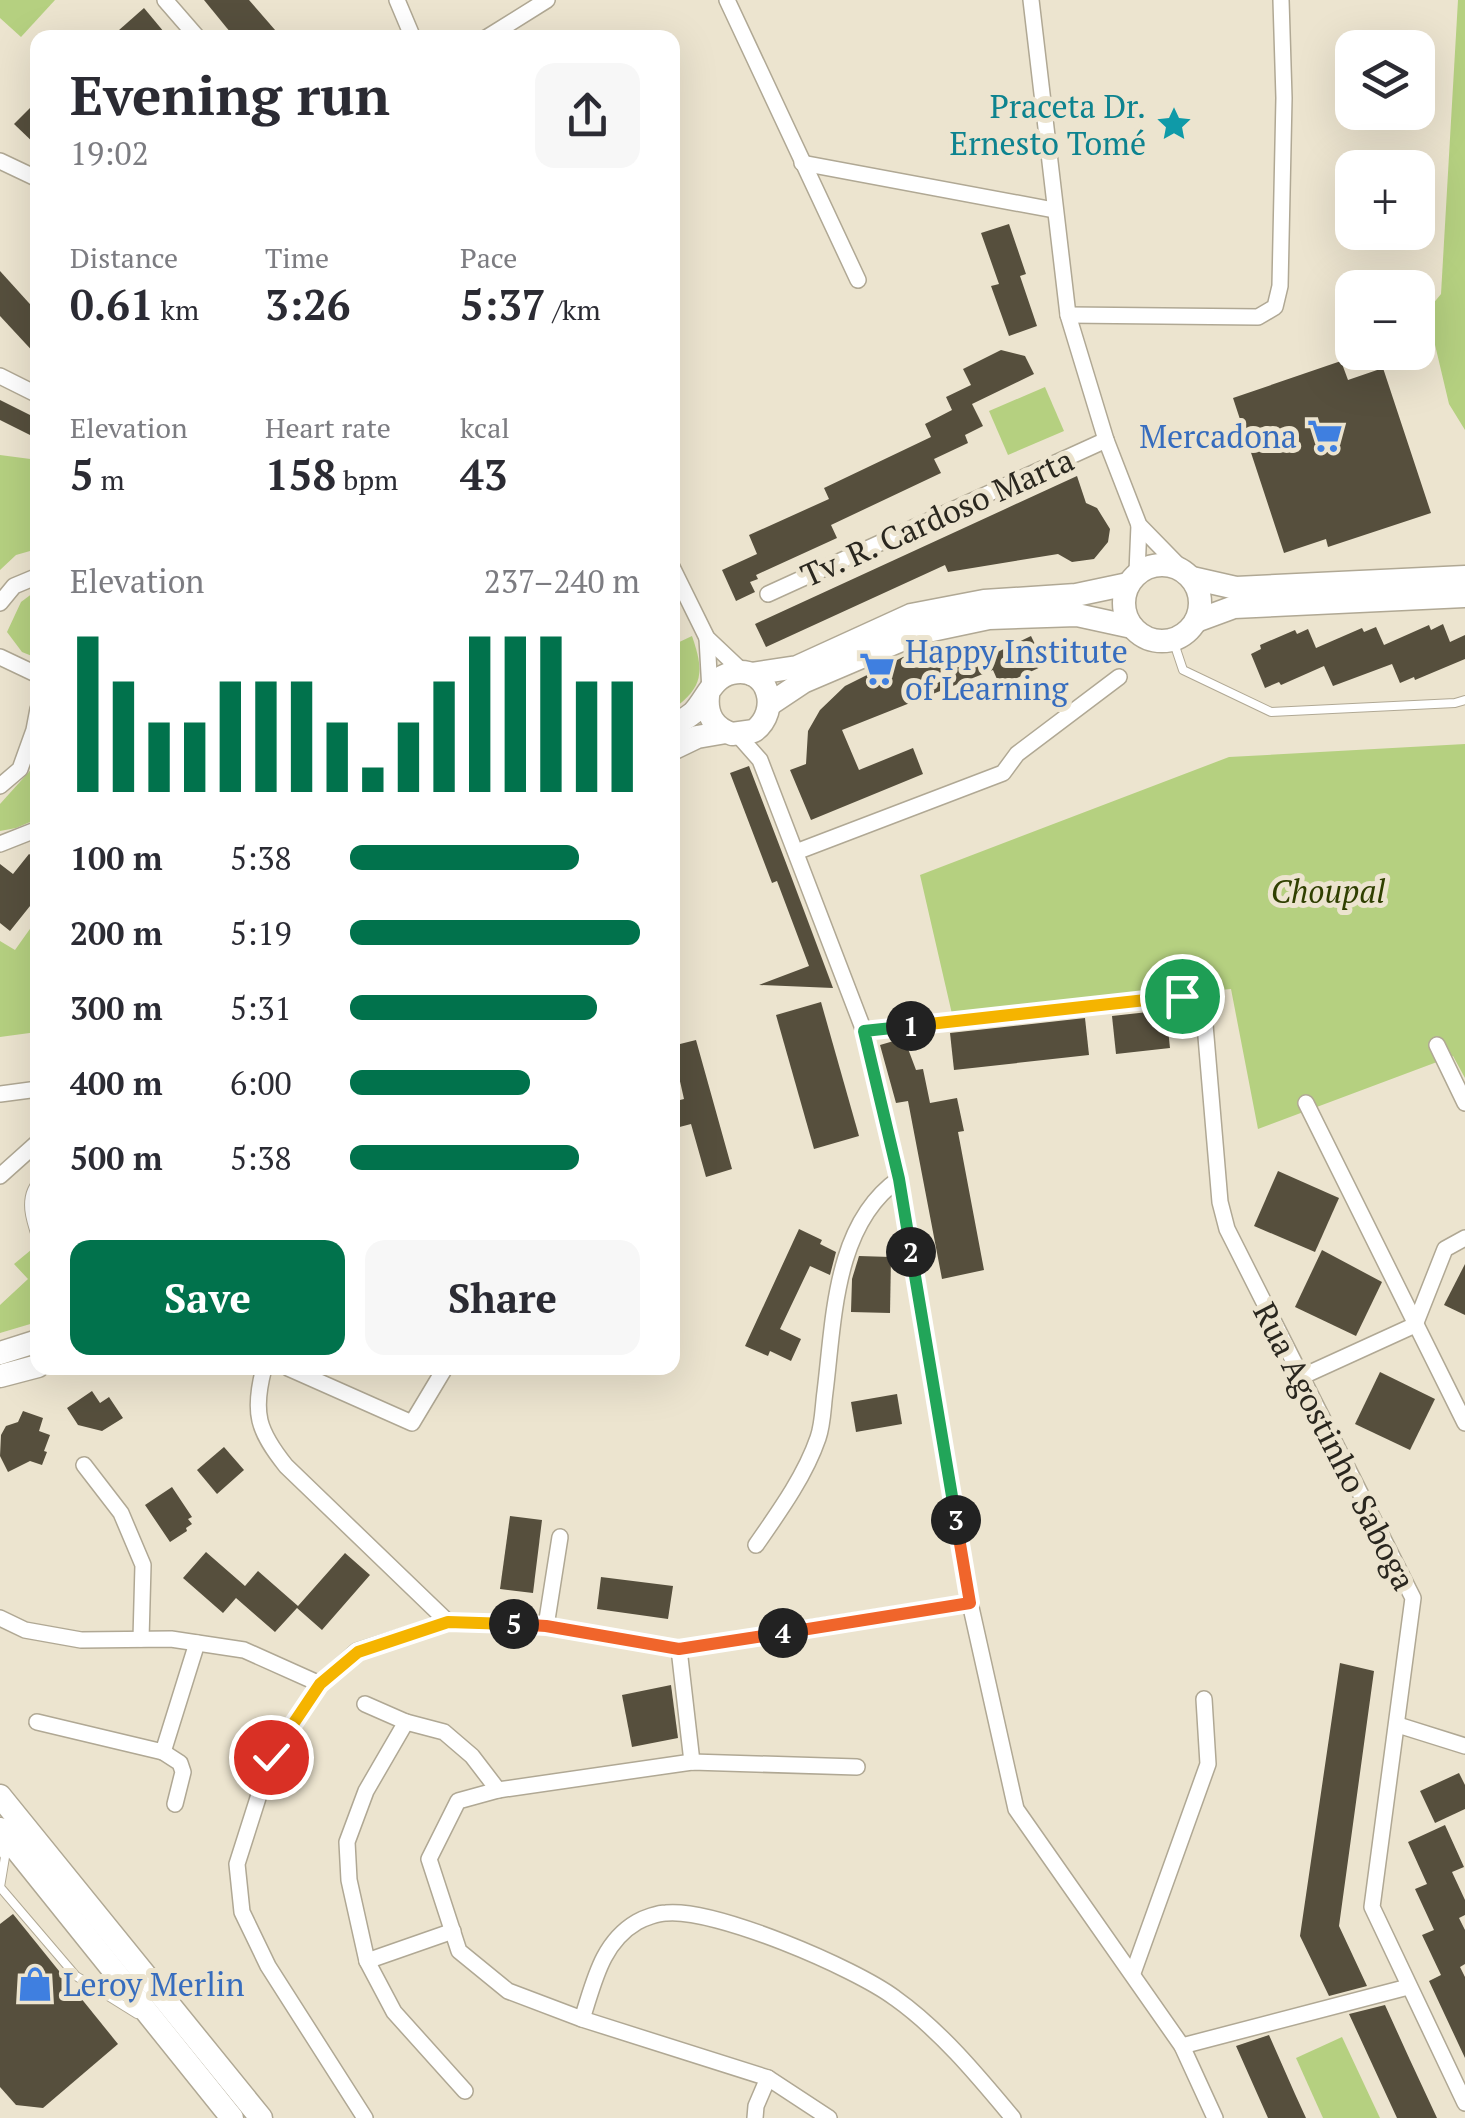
<!DOCTYPE html>
<html lang="en">
<head>
<meta charset="utf-8">
<style>
  :root { --surface:#fff; --page:#f7f7f7; --text:#2b2b33; --muted:#7c7c81; --accent:#01724c }
  body { margin:0; font-family:"PT Serif",serif; background:var(--page); color:var(--text); height:100vh; display:flex; flex-direction:column; font-size:38px; white-space:nowrap }
  * { box-sizing:border-box; margin:0 }
  p { font-size:32px; color:var(--muted) }
  .icon { flex:none; width:55px; height:55px; fill:none; stroke:currentColor; stroke-width:2; stroke-linecap:round; stroke-linejoin:round }
  .map { position:relative; flex:1; overflow:hidden }
  .side { position:absolute; left:30px; top:30px; width:650px; height:1345px; display:flex; flex-direction:column; background:var(--surface); border-radius:20px; box-shadow:0 10px 40px #0002 }
  .side>* { flex:none }
  .fabs { position:absolute; left:1335px; top:30px; display:grid; gap:20px }
  .fabs a { display:grid; place-items:center; width:100px; height:100px; border-radius:20px; background:var(--surface); box-shadow:0 10px 40px #0002; font-size:50px }
  .pin { position:absolute; display:grid; place-items:center; width:85px; height:85px; color:#fff; margin:-42px; border:5px solid #fff; border-radius:50%; box-shadow:0 2px 10px #0007 }
  .km { position:absolute; width:50px; height:50px; margin:-25px; border-radius:50%; background:#222; color:#fff; font-size:28px; line-height:50px; text-align:center }
  .round { display:grid; place-items:center; flex:none; width:105px; height:105px; border-radius:20px; background:var(--page) }
  .summary { display:flex; align-items:center; justify-content:space-between; height:170px; padding:0 40px }
  h1 { font-size:55px; font-weight:800; line-height:75px }
  .stats { display:grid; grid-template-columns:repeat(3,1fr); gap:15px; height:170px; padding:10px 40px }
  .stats div { display:grid; align-content:center }
  .stats b { font-size:42px; font-weight:800 }
  .stats small { font-size:28px; font-weight:400 }
  .stats p { font-size:28px }
  .chart { height:280px; padding:20px 40px }
  .chart p { display:flex; justify-content:space-between }
  .chart svg { width:100%; height:180px; margin-top:10px; stroke:var(--accent); stroke-width:6 }
  .primary-button { display:flex; gap:20px; margin-top:auto; padding:20px 40px }
  .primary-button a { flex:1; height:115px; border-radius:20px; background:var(--accent); color:#fff; font-size:40px; font-weight:800; line-height:115px; text-align:center }
  .primary-button a+a { background:var(--page); color:var(--text) }
  ul { padding:0 40px; list-style:none; font-size:32px }
  li { display:grid; grid-template-columns:160px 120px 1fr; align-items:center; height:75px }
  li i { height:25px; border-radius:12px; background:var(--accent) }
  .map>svg:first-child { display:block }
</style>
</head>
<body>
<div class="map">
<svg width="1465" height="2118" viewBox="0 0 1465 2118">
  <rect width="100%" height="100%" fill="#ece4cf"/>
  <!-- green -->
  <g fill="#b5d080">
    <path d="M0 0H55L21 37 0 18Z"/>
    <path d="M1458 0H1465V430L1449 404 1427 311 1441 294Z"/>
    <path d="M1045 387 1064 431 1008 455 989 411Z"/>
    <path d="M0 455 38 460 37 549 16 555 0 570Z"/>
    <path d="M37 590V658L22 652 7 632 21 602Z"/>
    <path d="M692 636C704 671 704 687 673 709V645Z"/>
    <path d="M1465 744V1078L1453 1056 1258 1129 1231 989 952 1014 920 875 1229 757Z"/>
    <path d="M37 763V819L16 828 0 831V804Z"/>
    <path d="M37 919V1032L0 1037V941L15 950Z"/>
    <path d="M37 1245V1322L0 1333V1305L28 1279 14 1264Z"/>
    <path d="M1342 2037 1380 2118H1323L1296 2058Z"/>
  </g>
  <!-- building -->
  <g fill="#564f3d">
    <path d="M204 0H249L282 38H235Z"/>
    <path d="M144 8 169 38H110Z"/>
    <path d="M38 100V147L14 124Z"/>
    <path d="M1009 224 1026 274 1020 276 1037 326 1009 336 991 286 999 284 981 233Z"/>
    <path d="M0 271 38 313V357L0 316Z"/>
    <path d="M1001 350 1025 356 1034 374 972 404 983 426 965 435 968 443 934 459 941 473 831 525 837 538 756 575 758 579 750 582 755 592 736 601 722 570 757 554 749 535 829 499 824 488 931 437 925 424 952 410 946 397 971 385 963 369Z"/>
    <path d="M1341 361 1348 380 1383 368 1431 513 1328 547 1326 539 1284 553 1233 398Z"/>
    <path d="M0 400 38 419 32 436 0 420Z"/>
    <path d="M1077 476 1086 503 1097 508 1110 529 1108 542 1094 559 1072 562 1058 554 948 572 945 565 766 647 755 624Z"/>
    <path d="M1443 624 1450 642 1465 635V659L1415 680 1414 677 1400 683 1392 664 1333 686 1324 666 1281 685 1279 682 1265 688 1251 654 1261 649 1260 645 1295 630 1297 634 1308 629 1316 648 1362 628 1364 632 1376 627 1384 645 1429 625 1431 630Z"/>
    <path d="M1031 636 1045 665 1000 686 993 670 842 730 859 770 913 748 923 774 811 820 790 770 806 764 808 731 820 710 845 686 907 655 960 644 968 666Z"/>
    <path d="M749 766 791 876 833 988 759 985 809 966 777 881 772 883 730 773Z"/>
    <path d="M29 854 38 860V896L10 931 0 923V864L13 874Z"/>
    <path d="M821 1002 859 1136 814 1149 776 1015Z"/>
    <path d="M1166 1010 1170 1048 1116 1054 1112 1016Z"/>
    <path d="M1085 1018 1089 1055 954 1070 950 1033Z"/>
    <path d="M904 1038 916 1070 923 1069 930 1103 957 1098 964 1131 958 1132 984 1270 942 1279 908 1101 896 1103 880 1045Z"/>
    <path d="M696 1040 732 1169 706 1177 691 1124 672 1129V1102L684 1099 672 1046Z"/>
    <path d="M1278 1171 1339 1198 1315 1252 1254 1226Z"/>
    <path d="M799 1229 822 1240 820 1244 836 1252 830 1275 810 1266 780 1329 801 1339 791 1361 770 1351 768 1356 745 1346Z"/>
    <path d="M1322 1250 1382 1282 1356 1336 1295 1307Z"/>
    <path d="M859 1256 891 1257 890 1313 851 1312 852 1279Z"/>
    <path d="M1465 1264V1315L1444 1305Z"/>
    <path d="M1380 1372 1435 1399 1410 1450 1355 1424Z"/>
    <path d="M92 1391 100 1403 109 1397 123 1418 102 1431 78 1425 67 1408Z"/>
    <path d="M897 1394 902 1424 856 1432 851 1402Z"/>
    <path d="M23 1411 43 1418 39 1431 50 1435 44 1451 47 1452 42 1465 30 1461 8 1472 0 1456 1 1435 6 1426 18 1422Z"/>
    <path d="M224 1447 244 1470 217 1494 197 1470Z"/>
    <path d="M172 1487 192 1517 188 1519 192 1524 186 1528 187 1531 170 1542 145 1505Z"/>
    <path d="M510 1516 542 1520 533 1593 500 1589Z"/>
    <path d="M206 1552 245 1586 258 1571 298 1606 345 1553 370 1575 322 1630 297 1608 275 1632 236 1598 223 1613 183 1578Z"/>
    <path d="M601 1577 673 1586 668 1619 597 1609Z"/>
    <path d="M1340 1663 1374 1671 1339 1926 1367 1986 1329 1996 1300 1936Z"/>
    <path d="M671 1685 678 1738 632 1747 622 1695Z"/>
    <path d="M1459 1773 1465 1785V1809L1435 1823 1420 1791Z"/>
    <path d="M1445 1825 1464 1867 1452 1872 1465 1900V1915L1459 1918 1465 1930V1964L1460 1967 1465 1977V2058L1429 1981 1441 1975 1422 1935 1434 1930 1415 1889 1427 1884 1408 1842Z"/>
    <path d="M13 1914 118 2044 43 2108 16 2105 0 2087V1924Z"/>
    <path d="M1385 2005 1410 2060 1437 2118H1397L1349 2014Z"/>
    <path d="M1269 2035 1295 2094 1306 2118H1268L1236 2046Z"/>
  </g>
  <g fill="none" stroke-linecap="round" stroke-linejoin="round">
    <defs>
      <g id="lane">
        <path d="M1173 640 1183 670 1271 712 1455 703 1465 700"/>
        <path d="M38 1181C22 1198 31 1222 38 1242"/>
        <path d="M0 1848 5 1857 0 1887 76 1976 137 2014"/>
      </g>
      <g id="street">
        <path d="M165 0 198 38"/>
        <path d="M397 0 413 38"/>
        <path d="M727 0 858 280"/>
        <path d="M1031 0 1068 315 1106 440 1139 525 1181 568"/>
        <path d="M486 38 547 0"/>
        <path d="M0 161 38 179"/>
        <path d="M802 163 1054 210"/>
        <path d="M1068 315 1258 317 1275 307 1280 286 1284 98 1281 0"/>
        <path d="M0 376 38 395"/>
        <path d="M672 567 707 638 743 672"/>
        <path d="M1137 572 1139 525"/>
        <path d="M768 594 1106 440"/>
        <path d="M0 603 14 586 38 576"/>
        <path d="M707 638 710 691"/>
        <path d="M0 657 38 675"/>
        <path d="M738 735 760 760 864 1031 899 1179 970 1603 1016 1809 1182 2046 1215 2118"/>
        <path d="M0 786 20 769 34 730 38 709"/>
        <path d="M0 844 38 829"/>
        <path d="M796 852 1003 773 1017 754 1119 677"/>
        <path d="M864 1031 1182 996 1204 1013 1220 1202 1227 1229 1413 1598 1372 1907 1465 2103"/>
        <path d="M1437 1045 1465 1103"/>
        <path d="M0 1094 38 1089"/>
        <path d="M1306 1103 1465 1423"/>
        <path d="M0 1176 38 1142"/>
        <path d="M264 1368C252 1413 258 1431 286 1466L448 1622"/>
        <path d="M288 1368 412 1423 445 1368"/>
        <path d="M1301 1377 1415 1325 1445 1249 1465 1238"/>
        <path d="M84 1465 121 1513 143 1565 141 1639"/>
        <path d="M756 1545C779 1512 805 1476 818 1438 823 1424 823 1406 825 1392 834 1320 834 1224 899 1179"/>
        <path d="M0 1618 25 1630 81 1640 171 1639 244 1650 320 1684"/>
        <path d="M546 1626 560 1537"/>
        <path d="M679 1649 692 1762"/>
        <path d="M365 1704 406 1722 444 1732 472 1756 498 1790"/>
        <path d="M37 1722 163 1752 197 1643"/>
        <path d="M406 1722 366 1791 347 1842 349 1880 367 1961 394 2012 465 2091"/>
        <path d="M1398 1725 1465 1746"/>
        <path d="M163 1752 180 1763 183 1772 175 1804"/>
        <path d="M367 1961 453 1931"/>
        <path d="M1133 1973 1208 1764 1204 1699"/>
        <path d="M582 2019C594 1983 601 1943 637 1922 644 1918 658 1913 666 1913 715 1908 855 1968 895 1998 940 2030 978 2076 1013 2118"/>
        <path d="M1182 2046 1408 1987"/>
        <path d="M365 2118 268 1966 242 1912 237 1864 271 1757 320 1684 357 1651 448 1622 546 1626 679 1649 970 1603"/>
        <path d="M755 2118 756 2106 768 2078"/>
        <path d="M829 2118 768 2078 582 2019 508 1991 459 1951 429 1859 458 1801 498 1790 692 1762 857 1767"/>
      </g>
      <g id="secondary">
        <circle cx="1162" cy="603" r="38"/>
        <path d="M1192 578 1236 588 1465 577"/>
        <path d="M1196 621 1234 607 1465 596"/>
        <path d="M751 674 797 667 911 615 984 601 1076 595 1128 584"/>
        <path d="M770 704 803 682 918 633 989 618 1077 615 1132 627"/>
        <path d="M672 727C679 722 687 718 693 713 706 700 712 677 732 673 769 665 781 711 754 731L732 734C714 728 706 715 708 696"/>
        <path d="M672 749 697 737 726 732"/>
        <path d="M0 1353 38 1341"/>
        <path d="M0 1376 38 1366"/>
        <path d="M0 1796 261 2118"/>
        <path d="M0 1829 232 2118"/>
      </g>
    </defs>
    <!-- lane casing -->
    <use href="#lane" stroke="#b0a894" stroke-width="10"/>
    <!-- street casing -->
    <use href="#street" stroke="#b0a894" stroke-width="18"/>
    <!-- secondary casing -->
    <use href="#secondary" stroke="#b0a894" stroke-width="25"/>
    <!-- lane -->
    <use href="#lane" stroke="#fff" stroke-width="8"/>
    <!-- street -->
    <use href="#street" stroke="#fff" stroke-width="15"/>
    <!-- secondary -->
    <use href="#secondary" stroke="#fff" stroke-width="22"/>
  </g>
  <g fill="none" stroke-linecap="round" stroke-linejoin="round">
    <defs>
      <path id="split-1" d="M911 1026 1182 996"/>
      <path id="split-2" d="M911 1026 864 1031 899 1179 911 1252"/>
      <path id="split-3" d="M911 1252 956 1520"/>
      <path id="split-4" d="M783 1633 970 1603 956 1520"/>
      <path id="split-5" d="M514 1624 546 1626 679 1649 783 1633"/>
      <path id="split-6" d="M271 1757 320 1684 358 1652 448 1622 514 1624"/>
    </defs>
    <!-- split-1 casing -->
    <use href="#split-1" stroke="#fff" stroke-width="20"/>
    <!-- split-2 casing -->
    <use href="#split-2" stroke="#fff" stroke-width="20"/>
    <!-- split-3 casing -->
    <use href="#split-3" stroke="#fff" stroke-width="20"/>
    <!-- split-4 casing -->
    <use href="#split-4" stroke="#fff" stroke-width="20"/>
    <!-- split-5 casing -->
    <use href="#split-5" stroke="#fff" stroke-width="20"/>
    <!-- split-6 casing -->
    <use href="#split-6" stroke="#fff" stroke-width="20"/>
    <!-- split-1 -->
    <use href="#split-1" stroke="#f5b400" stroke-width="12"/>
    <!-- split-2 -->
    <use href="#split-2" stroke="#22a559" stroke-width="12"/>
    <!-- split-3 -->
    <use href="#split-3" stroke="#22a559" stroke-width="12"/>
    <!-- split-4 -->
    <use href="#split-4" stroke="#f0652b" stroke-width="12"/>
    <!-- split-5 -->
    <use href="#split-5" stroke="#f0652b" stroke-width="12"/>
    <!-- split-6 -->
    <use href="#split-6" stroke="#f5b400" stroke-width="12"/>
  </g>
  <!-- icons -->
  <defs>
    <symbol id="sight-bare" viewBox="-9 -9 18 18"><path d="M0-6L1.8-2.2L6-1.7L2.9 1.2L3.7 5.4L0 3.3L-3.7 5.4L-2.9 1.2L-6-1.7L-1.8-2.2Z" fill="#0f9aa8" stroke="#ece4cf" stroke-width="2.5" paint-order="stroke"/></symbol>
    <symbol id="supermarket-bare" viewBox="-9 -9 18 18"><path d="M-6-5.5h2.5l.6 2H6L4.5 2H-2.5L-4.4-4H-6ZM-1.5 3.2a1.3 1.3 0 1 0 .1 0ZM3 3.2a1.3 1.3 0 1 0 .1 0Z" fill="#3f7fe0" stroke="#ece4cf" stroke-width="2.5" paint-order="stroke"/></symbol>
    <symbol id="shop-bare" viewBox="-9 -9 18 18"><path d="M-5-2.5h2.3a2.7 3.5 0 0 1 5.4 0H5L5.5 6h-11ZM-1.5-2.5h3a1.5 2.3 0 0 0-3 0Z" fill="#3f7fe0" stroke="#ece4cf" stroke-width="2.5" paint-order="stroke"/></symbol>
  </defs>
  <g fill-rule="evenodd">
    <use href="#sight-bare" x="1149" y="99" width="50" height="50"/>
    <use href="#supermarket-bare" x="1300" y="411" width="50" height="50"/>
    <use href="#supermarket-bare" x="852" y="644" width="50" height="50"/>
    <use href="#shop-bare" x="10" y="1959" width="50" height="50"/>
  </g>
  <g text-anchor="middle" dominant-baseline="central" stroke-width="10" stroke-linejoin="round" paint-order="stroke">
    <!-- culture labels -->
    <g font-size="32" fill="#0d838f" stroke="#ece4cf" text-anchor="end">
      <text x="1146" y="106">Praceta Dr.<tspan x="1146" dy="37">Ernesto Tomé</tspan></text>
    </g>
    <!-- shop labels -->
    <g font-size="32" fill="#366cbe" stroke="#ece4cf" text-anchor="start">
      <text x="1297" y="436" text-anchor="end">Mercadona</text>
      <text x="905" y="651">Happy Institute<tspan x="905" dy="37">of Learning</tspan></text>
      <text x="63" y="1984">Leroy Merlin</text>
    </g>
    <!-- street labels -->
    <g font-size="32" fill="#2a271f" stroke="#ece4cf">
      <text transform="translate(937 517) rotate(-24)">Tv. R. Cardoso Marta</text>
      <text transform="translate(1335 1446) rotate(63)">Rua Agostinho Saboga</text>
    </g>
    <!-- park labels -->
    <g font-size="32" font-style="italic" fill="#2f3f00" stroke="#ece4cf">
      <text x="1328" y="891">Choupal</text>
    </g>
  </g>
</svg>
<div class="fabs">
<a><svg class="icon" aria-label="layers" viewBox="0 0 24 24"><path d="M12 4l9 5-9 5-9-5zM3 14l9 5 9-5"/></svg></a>
<a>+</a>
<a>−</a>
</div>
<div class="pin" style="left:1182px;top:996px;background:#1e9e55"><svg class="icon" aria-label="arrive" viewBox="0 0 24 24"><path d="M6 21V4h12l-3 4 3 4H6"/></svg></div>
<div class="pin" style="left:271px;top:1757px;background:#d93025"><svg class="icon" aria-label="check" viewBox="0 0 24 24"><path d="M5 12l5 5 9-10"/></svg></div>
<b class="km" style="left:911px;top:1026px">1</b>
<b class="km" style="left:911px;top:1252px">2</b>
<b class="km" style="left:956px;top:1520px">3</b>
<b class="km" style="left:783px;top:1633px">4</b>
<b class="km" style="left:514px;top:1624px">5</b>
<section class="side">
<div class="summary"><div><h1>Evening run</h1><p>19:02</p></div><a class="round"><svg class="icon" aria-label="share" viewBox="0 0 24 24"><path d="M12 15V3M7 8l5-5 5 5M5 13v7h14v-7"/></svg></a></div>
<div class="stats">
<div><p>Distance</p><b>0.61<small> km</small></b></div>
<div><p>Time</p><b>3:26</b></div>
<div><p>Pace</p><b>5:37<small> /km</small></b></div>
</div>
<div class="stats">
<div><p>Elevation</p><b>5<small> m</small></b></div>
<div><p>Heart rate</p><b>158<small> bpm</small></b></div>
<div><p>kcal</p><b>43</b></div>
</div>
<div class="chart"><p><span>Elevation</span>237–240 m</p>
<svg viewBox="0 0 160 44" preserveAspectRatio="none"><path d="M5 44V6M15 44V17M25 44V27M35 44V27M45 44V17M55 44V17M65 44V17M75 44V27M85 44V38M95 44V27M105 44V17M115 44V6M125 44V6M135 44V6M145 44V17M155 44V17"/></svg>
</div>
<ul>
<li><b>100 m</b>5:38<i style="width:79%"></i></li>
<li><b>200 m</b>5:19<i style="width:100%"></i></li>
<li><b>300 m</b>5:31<i style="width:85%"></i></li>
<li><b>400 m</b>6:00<i style="width:62%"></i></li>
<li><b>500 m</b>5:38<i style="width:79%"></i></li>
</ul>
<div class="primary-button"><a>Save</a><a>Share</a></div>
</section>
</div>
</body>
</html>
